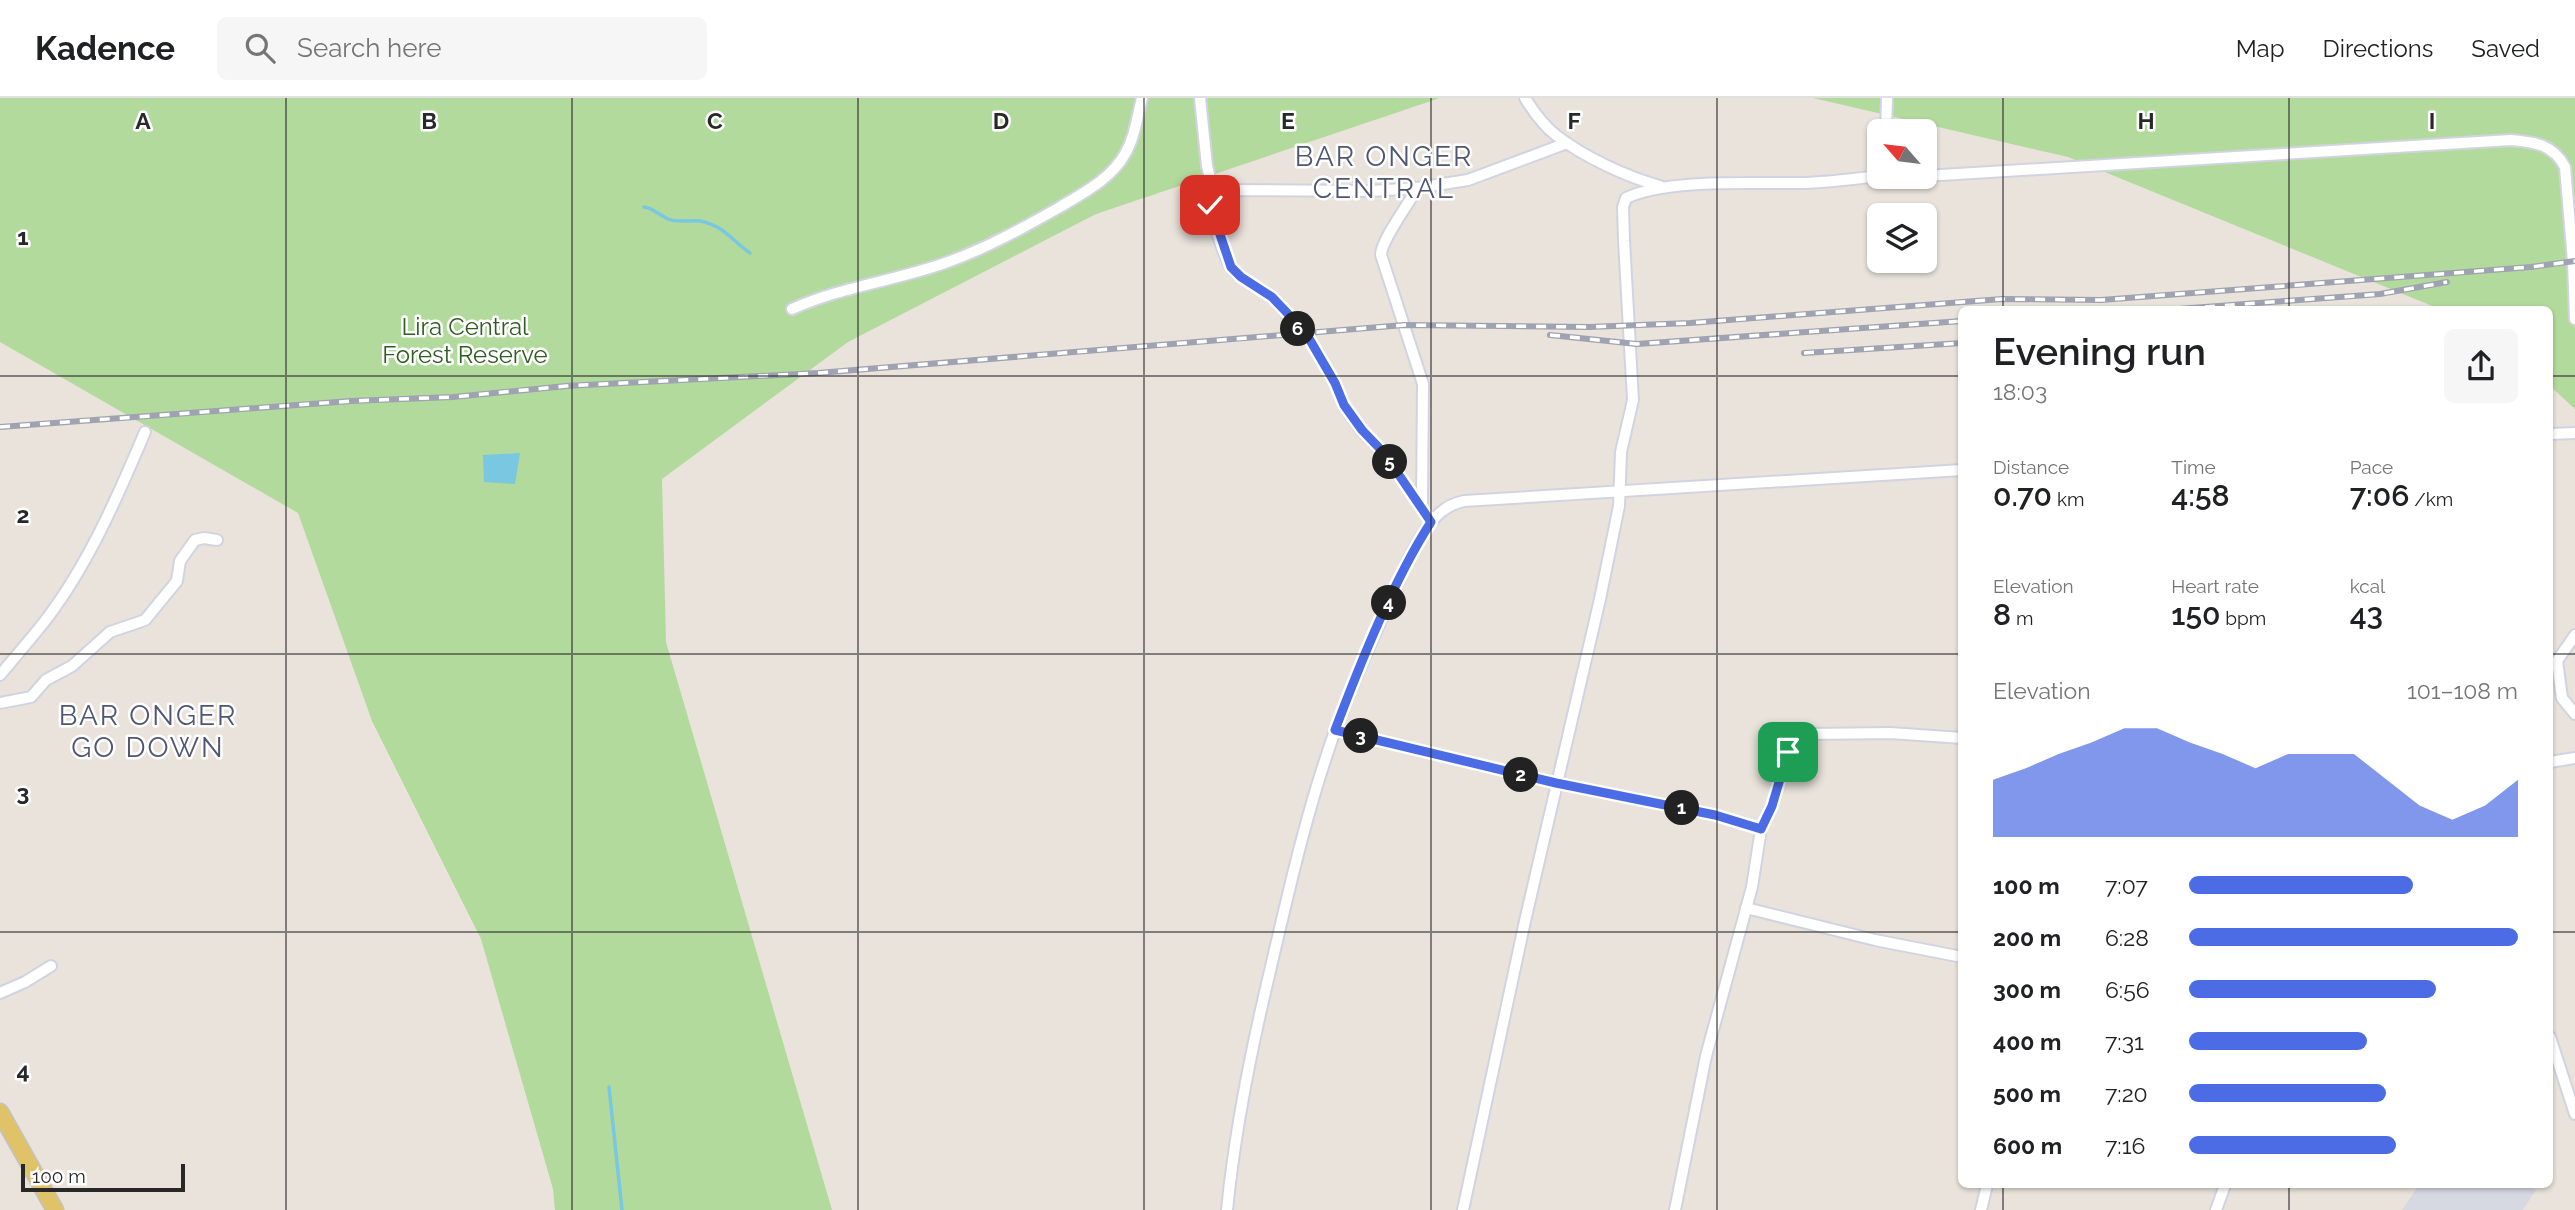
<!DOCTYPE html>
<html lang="en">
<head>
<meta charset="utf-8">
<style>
  :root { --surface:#fff; --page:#f6f6f6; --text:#202124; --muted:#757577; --line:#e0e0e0; --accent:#4c6ce5 }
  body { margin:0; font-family:Raleway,sans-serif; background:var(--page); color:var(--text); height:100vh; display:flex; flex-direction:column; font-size:26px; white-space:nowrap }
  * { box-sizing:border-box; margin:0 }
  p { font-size:23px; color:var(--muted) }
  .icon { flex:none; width:38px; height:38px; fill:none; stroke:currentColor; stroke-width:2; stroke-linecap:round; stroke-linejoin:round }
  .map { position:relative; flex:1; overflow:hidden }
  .drawer { position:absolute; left:1958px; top:208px; width:595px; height:882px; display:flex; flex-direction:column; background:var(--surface); border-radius:10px; box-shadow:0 2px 5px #0004 }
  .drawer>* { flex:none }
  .needle { width:46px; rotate:298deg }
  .buttons { position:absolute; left:1867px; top:21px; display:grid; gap:14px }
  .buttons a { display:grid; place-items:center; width:70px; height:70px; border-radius:10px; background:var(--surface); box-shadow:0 2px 5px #0004; font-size:35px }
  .scale { position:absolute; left:21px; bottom:18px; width:164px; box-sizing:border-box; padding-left:7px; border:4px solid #282828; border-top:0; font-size:19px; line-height:24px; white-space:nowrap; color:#282828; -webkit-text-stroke:5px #fff; paint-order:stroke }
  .pin { position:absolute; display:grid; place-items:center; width:60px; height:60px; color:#fff; margin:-30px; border-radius:14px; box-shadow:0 4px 10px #0006 }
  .km { position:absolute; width:35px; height:35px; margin:-18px; border-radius:50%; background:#222; color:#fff; font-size:19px; line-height:35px; text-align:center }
  .round { display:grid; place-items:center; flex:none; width:74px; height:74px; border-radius:10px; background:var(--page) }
  .summary { display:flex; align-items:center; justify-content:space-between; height:119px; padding:0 35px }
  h1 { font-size:38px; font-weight:600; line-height:52px }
  .stats { display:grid; grid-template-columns:repeat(3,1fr); gap:10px; height:119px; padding:7px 35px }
  .stats div { display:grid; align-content:center }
  .stats b { font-size:30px; font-weight:600 }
  .stats small { font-size:19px; font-weight:400 }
  .stats p { font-size:19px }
  .chart { height:196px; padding:14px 35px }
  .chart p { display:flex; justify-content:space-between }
  .chart svg { width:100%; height:126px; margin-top:7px; fill:var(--accent); opacity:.7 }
  ul { padding:0 35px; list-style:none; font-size:23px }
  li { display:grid; grid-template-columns:112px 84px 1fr; align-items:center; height:52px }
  li i { height:18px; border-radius:9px; background:var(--accent) }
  header { display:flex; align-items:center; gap:42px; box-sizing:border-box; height:98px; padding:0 35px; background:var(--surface); border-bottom:2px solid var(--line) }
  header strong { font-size:33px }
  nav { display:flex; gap:38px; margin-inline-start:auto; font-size:24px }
  .search { width:490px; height:63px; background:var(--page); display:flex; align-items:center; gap:18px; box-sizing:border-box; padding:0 24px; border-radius:10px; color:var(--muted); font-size:26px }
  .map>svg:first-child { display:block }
</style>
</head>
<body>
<header>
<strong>Kadence</strong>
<div class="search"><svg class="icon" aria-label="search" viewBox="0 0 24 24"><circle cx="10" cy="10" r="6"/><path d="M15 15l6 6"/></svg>Search here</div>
<nav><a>Map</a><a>Directions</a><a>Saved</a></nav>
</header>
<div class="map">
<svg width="2575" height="1112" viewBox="0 0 2575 1112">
  <rect width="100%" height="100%" fill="#e9e3db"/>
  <!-- airport -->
  <path fill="#d7d9e2" d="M2419 1087H2528L2536 1092 2523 1112H2402Z"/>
  <!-- green -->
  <g fill="#b3da9d">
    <path d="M0 0H1440L1096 116 848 244 662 381 666 544 832 1112H555L553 1091 481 841 372 623 298 415 0 244Z"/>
    <path d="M1813 0H2575V311L2550 288V212H2442L2068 59Z"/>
  </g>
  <!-- water -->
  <path fill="#79c7e0" d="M520 355 515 386 484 384 483 357Z"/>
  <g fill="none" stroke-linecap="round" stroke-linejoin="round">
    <!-- stream -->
    <g stroke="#79c7e0" stroke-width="3.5">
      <path d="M644 109C653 110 659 117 668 121 678 125 689 122 700 123 725 128 731 142 750 155"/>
      <path d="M609 989 622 1112"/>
    </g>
    <defs>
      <g id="minor">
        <path d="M1200 0 1207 68 1213 93"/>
        <path d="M1525 0C1533 13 1545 29 1557 38 1584 59 1627 79 1660 88"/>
        <path d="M1886 33 1887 0"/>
        <path d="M1925 78 2511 42C2534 44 2553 46 2565 69L2573 163 2575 221"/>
        <path d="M1417 90C1409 106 1381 142 1381 157L1423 286 1422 407"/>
        <path d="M792 211C841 189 894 183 945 165 985 151 1023 130 1060 109 1083 95 1111 81 1125 56 1135 39 1137 19 1142 0"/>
        <path d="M2550 336 2575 335"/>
        <path d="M1431 424 1384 355 1361 332 1344 307 1335 285 1307 237C1294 231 1286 212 1275 202 1262 190 1242 184 1231 169 1223 157 1206 106 1213 93L1220 92 1371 93 1417 90 1468 82 1567 45"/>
        <path d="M2575 537 2557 563 2562 600 2575 616"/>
        <path d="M0 577C15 559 30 542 45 523 88 467 117 400 145 334"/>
        <path d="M0 605 31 599 46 582 72 568 110 534 145 522 177 483 180 463 195 442 204 440 217 442"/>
        <path d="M1335 632 1556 685 1715 717 1761 731 1752 789 1706 958 1675 1112"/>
        <path d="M2550 664 2575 660"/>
        <path d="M1761 731 1772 708 1792 647 1797 641 1809 636 1890 635 1962 640"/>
        <path d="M1746 810 1875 842 1962 859"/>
        <path d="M0 895 25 884 51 868"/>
        <path d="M2550 939 2575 1016"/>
        <path d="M1227 1112C1235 1031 1251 952 1270 873 1289 792 1307 711 1335 633 1349 594 1366 557 1382 520 1395 491 1417 434 1441 414 1448 408 1455 405 1464 403L1962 372"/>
        <path d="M1463 1112 1525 823 1600 501 1619 408 1621 354 1633 302 1624 143 1623 109 1626 100C1668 80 1756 86 1804 85 1829 84 1854 81 1880 78"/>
        <path d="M1981 1112 1987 1087"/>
        <path d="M2216 1112 2225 1087"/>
      </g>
      <path id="primary" d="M0 1014 55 1112"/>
    </defs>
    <!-- minor casing -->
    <use href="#minor" stroke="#d1d4e0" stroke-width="14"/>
    <!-- primary casing -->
    <use href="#primary" stroke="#c3c3c3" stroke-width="19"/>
    <!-- minor -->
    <use href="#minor" stroke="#fff" stroke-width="10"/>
    <!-- primary -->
    <use href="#primary" stroke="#e0c269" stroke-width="16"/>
    <defs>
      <g id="rail">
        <path d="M2165 212 2380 196 2447 184"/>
        <path d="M1550 237 1637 246 1962 223"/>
        <path d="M1804 255 1962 245"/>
        <path d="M0 329 351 303 453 299 566 288 818 275 1404 227 1589 229 1690 225 2002 201 2101 202 2531 169 2575 163"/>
      </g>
    </defs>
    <!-- rail casing -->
    <use href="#rail" stroke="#9fa2b0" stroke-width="6"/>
    <!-- rail -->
    <use href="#rail" stroke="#fff" stroke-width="3.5" stroke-dasharray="10" stroke-linecap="butt"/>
  </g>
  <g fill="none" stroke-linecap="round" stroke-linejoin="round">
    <defs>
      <path id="route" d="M1210 107 1231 169 1241 179 1272 199 1292 220 1299 232 1307 237 1335 285 1344 307 1362 332 1384 355 1431 424C1393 483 1360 566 1335 632L1556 685 1715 717 1761 731 1772 708 1788 654"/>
    </defs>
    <!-- route casing -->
    <use href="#route" stroke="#fff" stroke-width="14"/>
    <!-- route -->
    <use href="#route" stroke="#4c6ce5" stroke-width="9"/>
  </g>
  <!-- grid -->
  <path fill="none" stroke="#282828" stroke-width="2" stroke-opacity="0.55" d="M286 0V1112M572 0V1112M858 0V1112M1144 0V1112M1431 0V1112M1717 0V1112M2003 0V212M2289 0V212M0 278H1962M2550 278H2575M0 556H1962M2550 556H2575M0 834H1962M2550 834H2575M2003 1087V1112M2289 1087V1112"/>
  <g text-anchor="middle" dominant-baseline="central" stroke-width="5" stroke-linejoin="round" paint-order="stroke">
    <!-- park labels -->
    <g font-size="24" fill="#2f5c21" stroke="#fff">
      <text x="465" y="228">Lira Central<tspan x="465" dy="28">Forest Reserve</tspan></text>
    </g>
    <!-- quarter labels -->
    <g font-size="28" letter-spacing="2" fill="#4e5673" stroke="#fff">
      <text x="1384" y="58">BAR ONGER<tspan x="1384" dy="32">CENTRAL</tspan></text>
      <text x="148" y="617">BAR ONGER<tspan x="148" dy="32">GO DOWN</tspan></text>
    </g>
  </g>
  <g font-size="23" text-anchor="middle" font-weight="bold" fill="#282828" stroke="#fff" stroke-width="5" stroke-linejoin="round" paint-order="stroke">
    <text x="143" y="31">A</text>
    <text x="429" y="31">B</text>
    <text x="715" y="31">C</text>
    <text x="1001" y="31">D</text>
    <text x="1288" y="31">E</text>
    <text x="1574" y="31">F</text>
    <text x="2146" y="31">H</text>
    <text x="2432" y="31">I</text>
    <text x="23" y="147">1</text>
    <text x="23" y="425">2</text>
    <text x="23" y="703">3</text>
    <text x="23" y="981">4</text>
  </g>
</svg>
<div class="buttons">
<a><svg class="needle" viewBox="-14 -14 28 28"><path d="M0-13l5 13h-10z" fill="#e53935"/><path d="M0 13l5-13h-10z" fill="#757577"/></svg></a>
<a><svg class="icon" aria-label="layers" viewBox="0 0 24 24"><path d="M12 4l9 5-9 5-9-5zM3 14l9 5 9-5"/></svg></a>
</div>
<div class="scale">100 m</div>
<div class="pin" style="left:1788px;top:654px;background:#1e9e55"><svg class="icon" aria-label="arrive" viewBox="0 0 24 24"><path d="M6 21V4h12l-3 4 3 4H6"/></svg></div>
<div class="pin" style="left:1210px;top:107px;background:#d93025"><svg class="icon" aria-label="check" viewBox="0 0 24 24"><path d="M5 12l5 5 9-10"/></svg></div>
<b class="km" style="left:1682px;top:710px">1</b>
<b class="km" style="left:1521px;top:677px">2</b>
<b class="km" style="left:1361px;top:638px">3</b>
<b class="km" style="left:1389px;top:505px">4</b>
<b class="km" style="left:1390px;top:364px">5</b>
<b class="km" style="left:1298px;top:231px">6</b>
<section class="drawer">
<div class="summary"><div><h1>Evening run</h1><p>18:03</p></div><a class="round"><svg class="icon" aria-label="share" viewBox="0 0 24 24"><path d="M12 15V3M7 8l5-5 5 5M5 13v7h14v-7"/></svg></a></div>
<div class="stats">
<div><p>Distance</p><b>0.70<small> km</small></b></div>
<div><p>Time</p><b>4:58</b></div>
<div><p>Pace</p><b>7:06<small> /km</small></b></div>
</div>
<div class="stats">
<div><p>Elevation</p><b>8<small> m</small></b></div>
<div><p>Heart rate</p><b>150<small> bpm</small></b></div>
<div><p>kcal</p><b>43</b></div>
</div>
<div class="chart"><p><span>Elevation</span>101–108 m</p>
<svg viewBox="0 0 160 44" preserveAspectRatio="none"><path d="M0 44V24L10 20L20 15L30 11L40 6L50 6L60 11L70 15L80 20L90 15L100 15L110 15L120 24L130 33L140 38L150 33L160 24V44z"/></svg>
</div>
<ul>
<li><b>100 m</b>7:07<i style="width:68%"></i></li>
<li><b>200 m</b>6:28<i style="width:100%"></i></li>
<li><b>300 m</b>6:56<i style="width:75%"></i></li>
<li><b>400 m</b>7:31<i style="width:54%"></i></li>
<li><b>500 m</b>7:20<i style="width:60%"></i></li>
<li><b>600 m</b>7:16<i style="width:63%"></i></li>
</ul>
</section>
</div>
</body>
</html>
